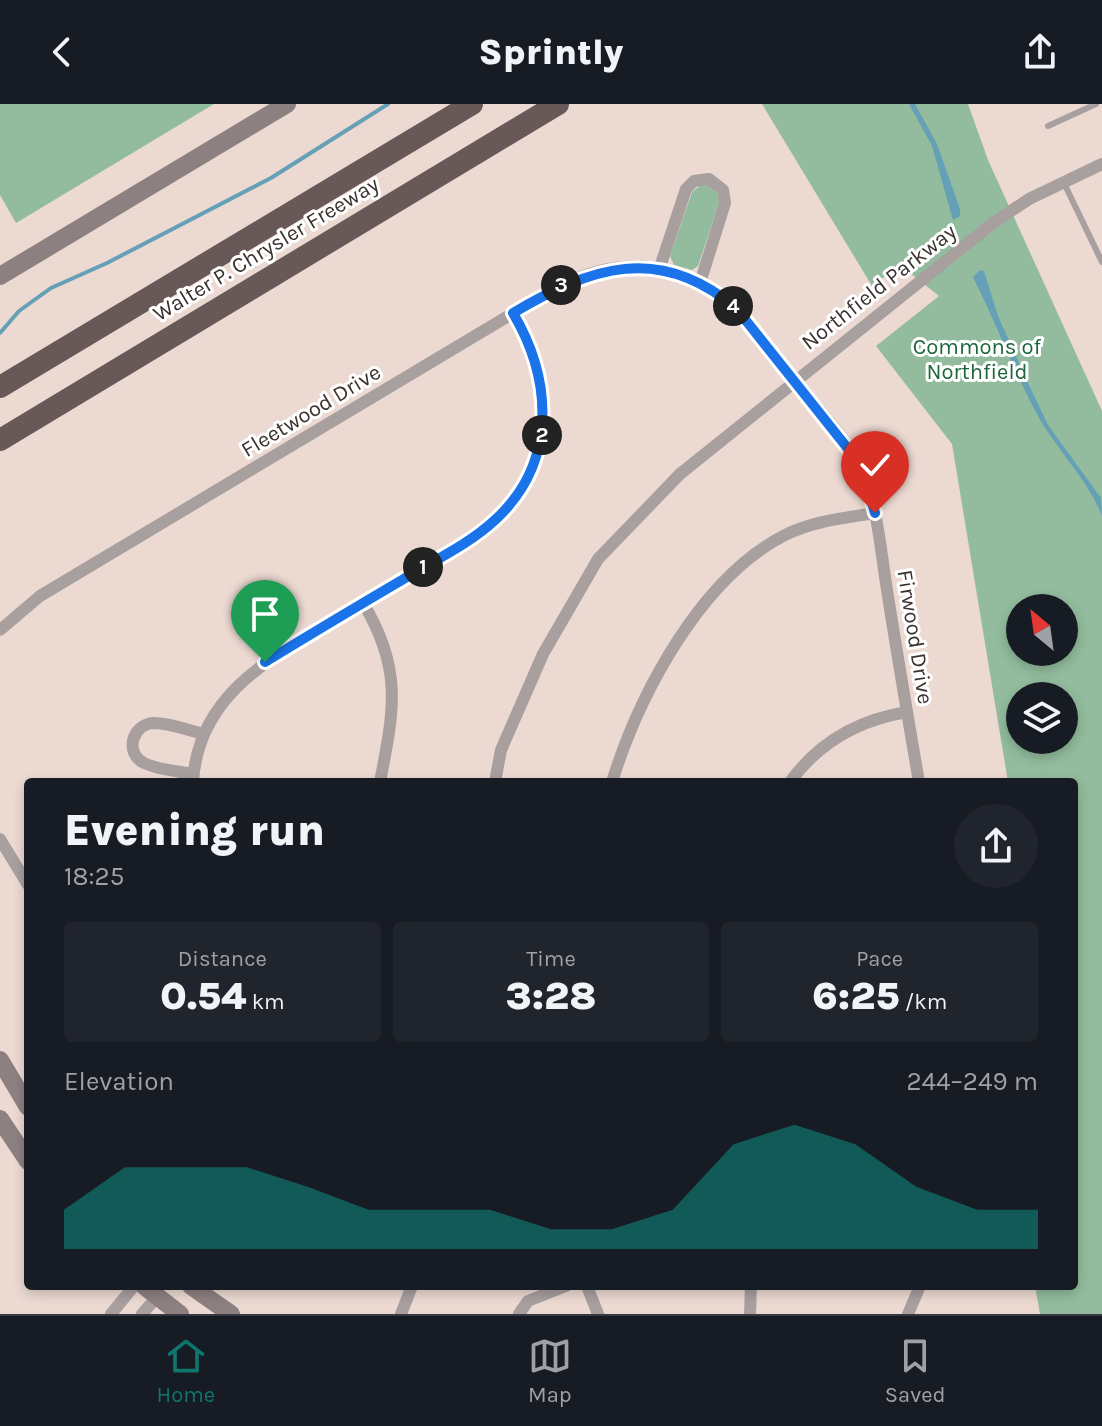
<!DOCTYPE html>
<html lang="en">
<head>
<meta charset="utf-8">
<style>
  :root { --surface:#171b24; --page:#20242c; --text:#f1f3f6; --muted:#9ea1a6; --line:#363941; --accent:#0f766e }
  body { margin:0; font-family:Karla,sans-serif; background:var(--page); color:var(--text); height:100vh; display:flex; flex-direction:column; font-size:30px; white-space:nowrap }
  * { box-sizing:border-box; margin:0 }
  p { font-size:26px; color:var(--muted) }
  .icon { flex:none; width:44px; height:44px; fill:none; stroke:currentColor; stroke-width:2; stroke-linecap:round; stroke-linejoin:round }
  .map { position:relative; flex:1; overflow:hidden }
  .side { position:absolute; left:24px; top:674px; width:1054px; height:512px; display:flex; flex-direction:column; background:var(--surface); border-radius:8px; box-shadow:0 4px 12px #0003 }
  .side>* { flex:none }
  .needle { width:52px; rotate:331deg }
  .tools { position:absolute; left:1006px; top:490px; display:grid; gap:16px }
  .tools a { display:grid; place-items:center; width:72px; height:72px; border-radius:50%; background:var(--surface); box-shadow:0 4px 12px #0003; font-size:40px }
  .pin { position:absolute; display:grid; place-items:center; width:68px; height:68px; color:#fff; margin:-82px -34px; border-radius:50% 50% 50% 0; rotate:-45deg; box-shadow:0 0 8px #0007 }
  .pin .icon { rotate:45deg }
  .km { position:absolute; width:40px; height:40px; margin:-20px; border-radius:50%; background:#222; color:#fff; font-size:22px; line-height:40px; text-align:center }
  .round { display:grid; place-items:center; flex:none; width:84px; height:84px; border-radius:42px; background:var(--page) }
  .headline { display:flex; align-items:center; justify-content:space-between; height:136px; padding:0 40px }
  h1 { font-size:44px; font-weight:800; line-height:60px }
  .stats { display:grid; grid-template-columns:repeat(3,1fr); gap:12px; height:136px; padding:8px 40px }
  .stats div { display:grid; align-content:center; border-radius:8px; background:var(--page); text-align:center }
  .stats b { font-size:40px; font-weight:800 }
  .stats small { font-size:22px; font-weight:400 }
  .stats p { font-size:22px }
  .chart { height:224px; padding:16px 40px }
  .chart p { display:flex; justify-content:space-between }
  .chart svg { width:100%; height:144px; margin-top:8px; fill:var(--accent); opacity:.7 }
  header { display:flex; justify-content:space-between; align-items:center; height:104px; padding:0 40px; background:var(--surface); font-size:36px; font-weight:800 }
  .dock { display:flex; justify-content:space-around; align-items:center; height:112px; border-top:2px solid var(--line); background:var(--surface); font-size:22px; color:var(--muted) }
  .dock a { display:grid; justify-items:center; gap:4px }
  .dock .active { color:var(--accent) }
  .map>svg:first-child { display:block }
</style>
</head>
<body>
<header><svg class="icon" aria-label="back" viewBox="0 0 24 24"><path d="M15 5l-7 7 7 7"/></svg>Sprintly<svg class="icon" aria-label="share" viewBox="0 0 24 24"><path d="M12 15V3M7 8l5-5 5 5M5 13v7h14v-7"/></svg></header>
<div class="map">
<svg width="1102" height="1210" viewBox="0 0 1102 1210">
  <rect width="100%" height="100%" fill="#ecdad2"/>
  <!-- green -->
  <g fill="#92bc9d" fill-rule="evenodd">
    <path d="M0 0H214L16 119 0 91Z"/>
    <path d="M762 0H968L988 56 1102 307V1210H1040L1035 1182H1074V678H1008L952 340 876 242 939 192 900 161 872 182ZM1020 504H1064V548H1020ZM1020 592H1064V636H1020Z"/>
    <path d="M709 81 718 90 719 99 698 162 692 166 674 161 670 152 692 88 700 82Z"/>
  </g>
  <!-- water -->
  <g fill="#65a0b7">
    <path d="M909 0H915L937 40 960 105V112L953 116 932 42Z"/>
    <path d="M980 166 984 167 998 212 1027 277 1048 321 1101 394 1102 412C1090 379 1058 347 1039 314 1014 268 996 219 973 173Z"/>
  </g>
  <g fill="none" stroke-linecap="round" stroke-linejoin="round">
    <!-- stream -->
    <path stroke="#65a0b7" stroke-width="4" d="M0 229 19 207 51 184 107 159 271 74 388 0"/>
    <!-- lane -->
    <g stroke="#a89f9f" stroke-width="6">
      <path d="M1048 22 1096 0"/>
      <path d="M1063 77 1102 158"/>
    </g>
    <!-- street -->
    <g stroke="#a89f9f" stroke-width="12">
      <path d="M659 166 686 85 694 77 709 75 723 86 725 99 700 179"/>
      <path d="M363 499C403 565 394 606 380 678"/>
      <path d="M0 526 40 492 555 184C675 124 734 198 802 284 823 311 852 340 865 373 878 408 881 449 887 486 897 550 908 614 919 678"/>
      <path d="M193 670C178 667 158 666 144 659 124 649 132 620 154 619 170 619 187 626 203 630"/>
      <path d="M193 678C198 589 274 552 341 512 387 485 434 458 479 429 554 368 560 289 513 209"/>
      <path d="M495 678 501 646 543 550 598 455 680 370 993 119 1029 95 1102 60"/>
      <path d="M612 678C639 591 700 474 785 431 813 417 844 414 875 409"/>
      <path d="M790 678C819 638 858 616 907 608"/>
      <path d="M0 735 28 781"/>
      <path d="M587 1182 598 1210"/>
      <path d="M111 1210 134 1182"/>
      <path d="M142 1210 157 1193 159 1182"/>
      <path d="M401 1210 412 1182"/>
      <path d="M519 1210 528 1197 566 1182"/>
      <path d="M750 1210 751 1182"/>
      <path d="M908 1210 920 1182"/>
    </g>
    <!-- secondary -->
    <g stroke="#8d8080" stroke-width="18">
      <path d="M0 172 287 0"/>
      <path d="M0 956 28 1003"/>
      <path d="M0 1015 28 1057"/>
      <path d="M144 1182 180 1210"/>
      <path d="M191 1182 231 1210"/>
    </g>
    <!-- highway -->
    <g stroke="#695858" stroke-width="22">
      <path d="M0 283 472 0"/>
      <path d="M0 336 558 0"/>
    </g>
  </g>
  <g fill="none" stroke-linecap="round" stroke-linejoin="round">
    <defs>
      <path id="route" d="M265 558C311 530 356 503 402 476 433 457 468 441 495 416 557 359 553 277 513 209 591 163 659 139 736 204L853 351 865 373 875 409"/>
    </defs>
    <!-- route casing -->
    <use href="#route" stroke="#fff" stroke-width="16"/>
    <!-- route -->
    <use href="#route" stroke="#1a73e8" stroke-width="10"/>
  </g>
  <g text-anchor="middle" dominant-baseline="central" stroke-width="6" stroke-linejoin="round" paint-order="stroke">
    <!-- street labels -->
    <g font-size="22" fill="#39322f" stroke="#fff">
      <text transform="translate(266 145) rotate(-31)">Walter P. Chrysler Freeway</text>
      <text transform="translate(879 183) rotate(-38)">Northfield Parkway</text>
      <text transform="translate(311 307) rotate(-31)">Fleetwood Drive</text>
      <text transform="translate(915 533) rotate(81)">Firwood Drive</text>
    </g>
    <!-- park labels -->
    <g font-size="22" fill="#1d663b" stroke="#fff">
      <text x="977" y="243">Commons of<tspan x="977" dy="25">Northfield</tspan></text>
    </g>
  </g>
</svg>
<div class="tools">
<a><svg class="needle" viewBox="-14 -14 28 28"><path d="M0-13l5 13h-10z" fill="#e53935"/><path d="M0 13l5-13h-10z" fill="#9ea1a6"/></svg></a>
<a><svg class="icon" aria-label="layers" viewBox="0 0 24 24"><path d="M12 4l9 5-9 5-9-5zM3 14l9 5 9-5"/></svg></a>
</div>
<div class="pin" style="left:265px;top:558px;background:#1e9e55"><svg class="icon" aria-label="arrive" viewBox="0 0 24 24"><path d="M6 21V4h12l-3 4 3 4H6"/></svg></div>
<div class="pin" style="left:875px;top:409px;background:#d93025"><svg class="icon" aria-label="check" viewBox="0 0 24 24"><path d="M5 12l5 5 9-10"/></svg></div>
<b class="km" style="left:423px;top:463px">1</b>
<b class="km" style="left:542px;top:331px">2</b>
<b class="km" style="left:561px;top:181px">3</b>
<b class="km" style="left:733px;top:202px">4</b>
<section class="side">
<div class="headline"><div><h1>Evening run</h1><p>18:25</p></div><a class="round"><svg class="icon" aria-label="share" viewBox="0 0 24 24"><path d="M12 15V3M7 8l5-5 5 5M5 13v7h14v-7"/></svg></a></div>
<div class="stats">
<div><p>Distance</p><b>0.54<small> km</small></b></div>
<div><p>Time</p><b>3:28</b></div>
<div><p>Pace</p><b>6:25<small> /km</small></b></div>
</div>
<div class="chart"><p><span>Elevation</span>244–249 m</p>
<svg viewBox="0 0 160 44" preserveAspectRatio="none"><path d="M0 44V32L10 19L20 19L30 19L40 25L50 32L60 32L70 32L80 38L90 38L100 32L110 12L120 6L130 12L140 25L150 32L160 32V44z"/></svg>
</div>
</section>
</div>
<nav class="dock">
<a class="active"><svg class="icon" aria-label="home" viewBox="0 0 24 24"><path d="M3 11l9-7 9 7M6 9v11h12V9"/></svg>Home</a>
<a><svg class="icon" aria-label="map" viewBox="0 0 24 24"><path d="M3 6l6-2 6 2 6-2v14l-6 2-6-2-6 2zM9 4v14M15 6v14"/></svg>Map</a>
<a><svg class="icon" aria-label="saved" viewBox="0 0 24 24"><path d="M7 4h10v16l-5-4-5 4z"/></svg>Saved</a>
</nav>
</body>
</html>
